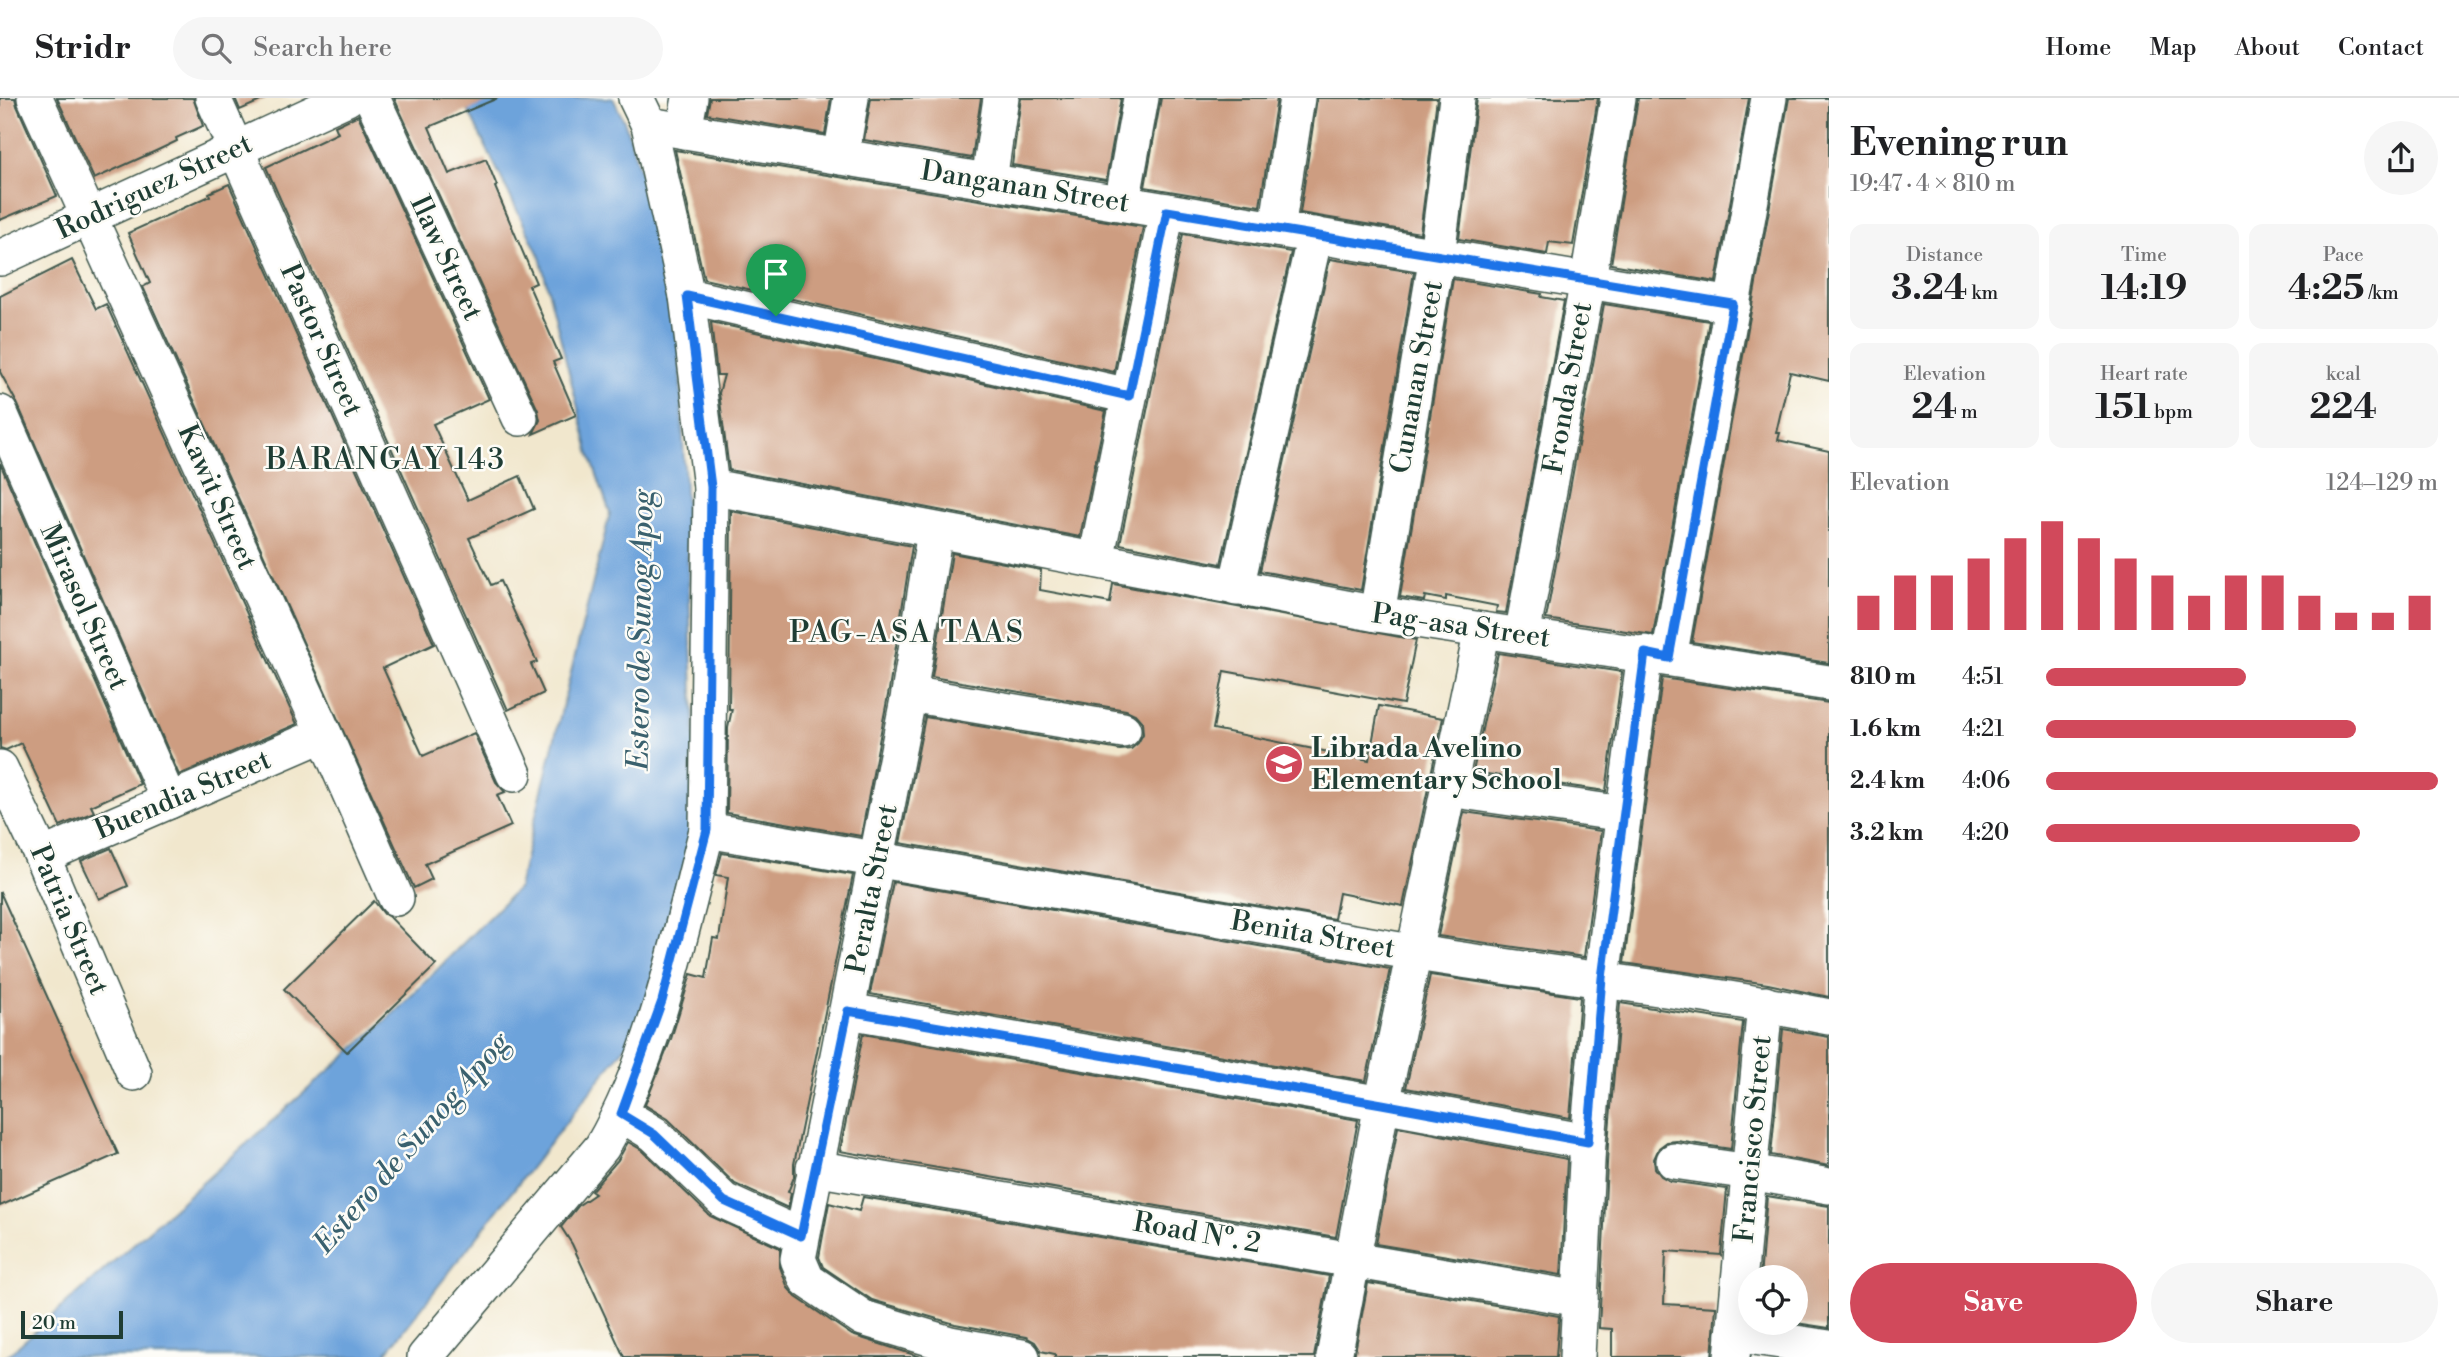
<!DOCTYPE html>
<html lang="en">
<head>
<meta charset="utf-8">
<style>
  :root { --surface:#fff; --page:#f6f6f6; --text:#202124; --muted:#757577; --line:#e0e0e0; --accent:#d1495b }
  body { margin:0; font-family:"Libre Bodoni",serif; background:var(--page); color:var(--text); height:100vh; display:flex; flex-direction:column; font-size:26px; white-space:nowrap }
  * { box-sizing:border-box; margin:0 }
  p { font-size:23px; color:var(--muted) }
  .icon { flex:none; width:38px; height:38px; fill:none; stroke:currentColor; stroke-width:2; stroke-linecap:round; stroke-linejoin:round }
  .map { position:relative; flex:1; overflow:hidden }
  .drawer { display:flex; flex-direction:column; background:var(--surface); width:630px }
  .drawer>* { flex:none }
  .buttons { position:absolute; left:1738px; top:1167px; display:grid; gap:14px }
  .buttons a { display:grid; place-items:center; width:70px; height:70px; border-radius:50%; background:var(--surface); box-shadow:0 7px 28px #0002; font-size:35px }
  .scale { position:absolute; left:21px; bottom:18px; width:102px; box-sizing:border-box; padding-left:7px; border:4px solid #1f3d34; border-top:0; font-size:19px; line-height:24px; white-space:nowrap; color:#1f3d34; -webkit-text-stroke:5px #fdfcf7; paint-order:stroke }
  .pin { position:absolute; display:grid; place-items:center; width:60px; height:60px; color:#fff; margin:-72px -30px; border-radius:50% 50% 50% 0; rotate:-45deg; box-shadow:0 0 7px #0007 }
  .pin .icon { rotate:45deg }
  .round { display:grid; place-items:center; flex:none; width:74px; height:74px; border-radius:37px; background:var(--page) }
  .headline { display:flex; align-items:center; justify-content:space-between; height:119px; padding:0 21px }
  h1 { font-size:38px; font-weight:800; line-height:52px }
  .stats { display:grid; grid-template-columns:repeat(3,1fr); gap:10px; height:119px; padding:7px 21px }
  .stats div { display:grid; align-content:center; border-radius:14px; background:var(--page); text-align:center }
  .stats b { font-size:35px; font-weight:800 }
  .stats small { font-size:19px; font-weight:400 }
  .stats p { font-size:19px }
  .chart { height:196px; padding:14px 21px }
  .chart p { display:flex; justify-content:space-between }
  .chart svg { width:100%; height:126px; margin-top:7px; stroke:var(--accent); stroke-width:6 }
  .cta { display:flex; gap:14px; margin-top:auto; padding:14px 21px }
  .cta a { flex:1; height:80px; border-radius:42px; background:var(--accent); color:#fff; font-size:28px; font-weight:800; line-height:80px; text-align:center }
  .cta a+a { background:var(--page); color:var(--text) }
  ul { padding:0 21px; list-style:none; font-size:23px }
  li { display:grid; grid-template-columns:112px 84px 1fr; align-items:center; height:52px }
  li i { height:18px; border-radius:9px; background:var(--accent) }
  header { display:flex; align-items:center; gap:42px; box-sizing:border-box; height:98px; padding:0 35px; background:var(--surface); border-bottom:2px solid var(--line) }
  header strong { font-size:33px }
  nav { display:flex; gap:38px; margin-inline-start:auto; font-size:24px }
  .search { width:490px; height:63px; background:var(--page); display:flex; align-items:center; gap:18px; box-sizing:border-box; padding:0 24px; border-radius:38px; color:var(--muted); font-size:26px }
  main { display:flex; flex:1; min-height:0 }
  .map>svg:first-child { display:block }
</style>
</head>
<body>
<header>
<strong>Stridr</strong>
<div class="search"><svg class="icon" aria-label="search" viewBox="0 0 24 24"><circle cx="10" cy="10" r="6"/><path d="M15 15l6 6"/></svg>Search here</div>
<nav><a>Home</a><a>Map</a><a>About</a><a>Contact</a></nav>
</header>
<main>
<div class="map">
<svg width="1829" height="1259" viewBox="0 0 1829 1259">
  <rect width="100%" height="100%" fill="#fdfcf7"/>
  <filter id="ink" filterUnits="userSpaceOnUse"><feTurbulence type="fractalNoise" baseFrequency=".0143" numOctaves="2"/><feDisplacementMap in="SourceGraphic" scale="14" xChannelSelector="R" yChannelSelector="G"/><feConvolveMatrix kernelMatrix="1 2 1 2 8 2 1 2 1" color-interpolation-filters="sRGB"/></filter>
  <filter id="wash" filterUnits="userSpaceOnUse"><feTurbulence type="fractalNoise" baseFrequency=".00686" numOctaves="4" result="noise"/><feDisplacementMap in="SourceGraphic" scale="28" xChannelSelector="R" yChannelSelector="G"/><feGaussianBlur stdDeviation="1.57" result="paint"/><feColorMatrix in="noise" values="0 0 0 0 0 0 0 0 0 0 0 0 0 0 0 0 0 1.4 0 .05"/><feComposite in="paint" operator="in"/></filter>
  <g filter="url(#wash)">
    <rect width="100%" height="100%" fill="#f1e7cd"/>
    <!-- water -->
    <path fill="#6da3db" stroke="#467088" stroke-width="2" d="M462 0H613L625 25 677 191 698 717 639 931 383 1259H6L395 914 518 790 610 415 589 354 540 159Z"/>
    <g id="blocks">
      <!-- building -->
      <g fill="#cd9d81">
        <path d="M0 0H15L17 8 57 98 0 122Z"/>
        <path d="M57 0H193L203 28 176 40 177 43 158 52 94 81Z"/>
        <path d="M235 0H267L240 12Z"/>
        <path d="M394 0H498L429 29 449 76 486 61 497 88 495 89 536 185 529 188 561 261 553 264 576 317 533 336 540 322 538 312Z"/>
        <path d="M710 0H831L825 36 707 16Z"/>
        <path d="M871 0H981L972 60 864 42Z"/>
        <path d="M1021 0H1121L1106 82 1012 67Z"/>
        <path d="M1161 0H1277L1260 108 1145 89Z"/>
        <path d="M1317 0H1437L1420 135 1300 115Z"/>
        <path d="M1477 0H1598L1573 147 1549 144 1547 156 1459 141Z"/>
        <path d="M1638 0H1749L1716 184 1611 166Z"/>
        <path d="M1789 0H1829V283L1790 274 1776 335H1780L1778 342 1829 353V565L1692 544Z"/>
        <path d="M358 17 489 301 433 326 468 402 520 378 534 411 469 440 491 487 500 483 537 564 531 566 544 595 508 612 266 69 338 35 335 28Z"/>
        <path d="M675 52 1143 129 1114 274 704 181Z"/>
        <path d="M229 86 434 546 383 570 423 658 474 635 496 684 505 694 497 697 511 728 425 766 432 781 414 790 143 189 150 185 128 135 210 98 209 95Z"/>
        <path d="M1183 136 1291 154 1221 466 1120 446Z"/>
        <path d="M1330 161 1414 174 1361 492 1260 473Z"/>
        <path d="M72 162 96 211 106 206 297 626 179 677 18 307 0 274V198Z"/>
        <path d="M1453 181 1542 196 1541 199 1564 203 1506 515 1496 514 1497 508 1446 498V502L1425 498 1424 503 1400 499Z"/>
        <path d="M1604 206 1709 223 1653 537 1546 521Z"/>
        <path d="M711 224 1106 313 1080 439 729 372 719 295 724 277H717Z"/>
        <path d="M0 365 140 686 91 708 94 714 60 728 21 645 6 652 0 650Z"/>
        <path d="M731 413 912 448 889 592 861 738 727 715 728 630 732 611H729Z"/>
        <path d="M952 455 1041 472 1040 492 1110 505 1113 486 1416 542 1403 606 1224 573 1213 631 1369 662 1379 608 1443 620 1403 808 1339 795 1334 821 900 745 925 619 1120 652 1131 651 1138 645 1143 636 1142 624 1135 616 1126 612 932 579Z"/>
        <path d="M1498 555 1622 574 1606 693 1473 674Z"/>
        <path d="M1662 580 1829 605V899L1768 886 1624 865Z"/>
        <path d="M1464 714 1601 733 1584 859 1438 838Z"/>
        <path d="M111 750 128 788 99 801 81 763Z"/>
        <path d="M722 755 853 777 794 1066V1079L788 1094 791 1095 788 1110 735 1086 668 1021 645 1007 671 941 691 876 706 880 713 840 719 841 728 779 716 777Z"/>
        <path d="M893 784 1390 871 1366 983 870 896Z"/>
        <path d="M0 794 118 1056 0 1108Z"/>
        <path d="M374 803 384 816 389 818 436 867 347 954 284 891Z"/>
        <path d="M1430 877 1580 899 1570 1020 1406 990Z"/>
        <path d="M1620 905 1743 924 1731 1051 1677 1043 1667 1044 1659 1050 1654 1061 1655 1070 1661 1078 1670 1083 1727 1091 1721 1157 1666 1153 1664 1206 1716 1209 1712 1259H1612V1231L1599 1230 1608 1045Z"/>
        <path d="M1783 931 1829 939V1068L1771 1057Z"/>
        <path d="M863 936 1358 1022 1336 1139 840 1053Z"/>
        <path d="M1398 1029 1567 1061 1561 1177 1376 1146Z"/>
        <path d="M628 1044 642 1052 710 1118 780 1150V1169L788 1190 796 1199 852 1237 921 1259H624L572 1146 561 1129 579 1107 595 1096 591 1093 618 1062Z"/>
        <path d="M1767 1098 1829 1108V1230L1796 1225V1180H1760Z"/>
        <path d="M863 1099 1329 1178 1314 1259H1055V1256L1041 1253 1035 1244 1026 1239 955 1226 872 1202 823 1169 819 1159 829 1105 859 1113Z"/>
        <path d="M1368 1185 1559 1218 1556 1259H1354Z"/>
      </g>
    </g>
  </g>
  <g filter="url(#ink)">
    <use href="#blocks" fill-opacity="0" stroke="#3e564b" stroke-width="2"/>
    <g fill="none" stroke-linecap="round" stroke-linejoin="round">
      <defs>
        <g id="minor">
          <path d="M35 0 324 636 396 800"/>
          <path d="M213 0 514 676"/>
          <path d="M372 0 520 320"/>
          <path d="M636 0 649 27 687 198 711 389 707 732C942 771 1176 815 1411 854 1550 877 1691 891 1829 919"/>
          <path d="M649 27 1733 207"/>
          <path d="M684 33 690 0"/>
          <path d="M841 59 851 0"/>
          <path d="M989 83 1001 0"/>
          <path d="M1122 105 1141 0"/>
          <path d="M1277 131 1297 0"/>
          <path d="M0 160 347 0"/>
          <path d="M687 198 1129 298"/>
          <path d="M0 315 169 703"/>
          <path d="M711 389 1377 516 1829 585"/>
          <path d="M935 433 909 596 798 1161 807 1182 863 1220 950 1246 1022 1259"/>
          <path d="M1096 462 1167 113"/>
          <path d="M1236 490 1315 137"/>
          <path d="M1377 516 1437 157 1457 0"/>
          <path d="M1522 538 1588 182 1618 0"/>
          <path d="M1669 560 1769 0"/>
          <path d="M909 596 1123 632"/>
          <path d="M0 670 42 758 134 975"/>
          <path d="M1448 691 1624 716"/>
          <path d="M42 758 324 636"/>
          <path d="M848 913 1382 1006 1588 1044"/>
          <path d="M621 1016 654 1036 724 1103 801 1138"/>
          <path d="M1674 1063 1750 1074 1829 1088"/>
          <path d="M814 1070 1580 1201"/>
          <path d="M1734 1236 1829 1250"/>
          <path d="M425 1259 602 1049C656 956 680 836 707 732"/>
          <path d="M1334 1259 1382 1006 1482 532"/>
          <path d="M1577 1259 1588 1044 1602 880 1645 555"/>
          <path d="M1732 1259 1765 906"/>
        </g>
      </defs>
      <!-- minor casing -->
      <use href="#minor" stroke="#3e564b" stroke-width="38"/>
      <!-- minor -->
      <use href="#minor" stroke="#fff" stroke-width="35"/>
    </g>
  </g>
  <g fill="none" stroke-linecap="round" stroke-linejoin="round" filter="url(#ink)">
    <defs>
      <path id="route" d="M1167 113 1733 206 1669 560 1645 555 1602 880 1588 1044 1382 1006 848 913 801 1138 724 1103 654 1036 621 1016 662 903 707 732 711 389 687 198 1129 298Z"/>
    </defs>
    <!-- route casing -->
    <use href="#route" stroke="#fff" stroke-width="14"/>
    <!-- route -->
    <use href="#route" stroke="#1a73e8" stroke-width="9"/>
  </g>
  <!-- icons -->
  <defs>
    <symbol id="school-disc" viewBox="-11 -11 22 22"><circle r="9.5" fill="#d1495b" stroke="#fdfcf7"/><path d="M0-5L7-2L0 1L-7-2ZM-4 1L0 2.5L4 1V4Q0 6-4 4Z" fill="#fff"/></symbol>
  </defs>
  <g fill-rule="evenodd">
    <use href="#school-disc" x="1262" y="644" width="44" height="44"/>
  </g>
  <g text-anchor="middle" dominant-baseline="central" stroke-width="5" stroke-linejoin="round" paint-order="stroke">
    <!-- street labels -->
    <g font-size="28" fill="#1f3d34" stroke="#fdfcf7">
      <text transform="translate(154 89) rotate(-25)">Rodriguez Street</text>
      <text transform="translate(1025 89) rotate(9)">Danganan Street</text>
      <text transform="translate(446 160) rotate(65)">Ilaw Street</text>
      <text transform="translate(321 242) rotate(66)">Pastor Street</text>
      <text transform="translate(1417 279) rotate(-80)">Cunanan Street</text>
      <text transform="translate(1568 290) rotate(-80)">Fronda Street</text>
      <text transform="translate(217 399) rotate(66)">Kawit Street</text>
      <text transform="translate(84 509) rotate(66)">Mirasol Street</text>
      <text transform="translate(1461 528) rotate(8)">Pag-asa Street</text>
      <text transform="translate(183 697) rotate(-23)">Buendia Street</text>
      <text transform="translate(872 791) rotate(-79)">Peralta Street</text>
      <text transform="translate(69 822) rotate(67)">Patria Street</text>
      <text transform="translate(1313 837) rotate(10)">Benita Street</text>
      <text transform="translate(1753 1041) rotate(-85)">Francisco Street</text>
      <text transform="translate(1197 1135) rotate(10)">Road №. 2</text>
    </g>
    <!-- poi labels -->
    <g font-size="28" font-weight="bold" fill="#1f3d34" stroke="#fdfcf7" text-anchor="start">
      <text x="1311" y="650">Librada Avelino<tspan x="1311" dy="32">Elementary School</tspan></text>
    </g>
    <!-- neighbourhood labels -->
    <g font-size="30" letter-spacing="2" fill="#1f3d34" stroke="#fdfcf7">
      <text x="386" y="362">BARANGAY 143</text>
      <text x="907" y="535">PAG-ASA TAAS</text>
    </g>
    <!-- water labels -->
    <g font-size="30" font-style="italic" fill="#3a616e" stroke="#fdfcf7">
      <text transform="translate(641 532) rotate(-89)">Estero de Sunog Apog</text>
      <text transform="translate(412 1045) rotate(-49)">Estero de Sunog Apog</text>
    </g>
  </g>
</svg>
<div class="buttons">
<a><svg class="icon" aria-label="locate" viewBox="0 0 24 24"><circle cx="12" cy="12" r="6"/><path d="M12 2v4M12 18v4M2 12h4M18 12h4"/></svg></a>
</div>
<div class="scale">20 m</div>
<div class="pin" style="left:776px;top:218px;background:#1e9e55"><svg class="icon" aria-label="arrive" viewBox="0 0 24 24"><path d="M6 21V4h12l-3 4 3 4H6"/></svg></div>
</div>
<section class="drawer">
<div class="headline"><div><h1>Evening run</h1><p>19:47 · 4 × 810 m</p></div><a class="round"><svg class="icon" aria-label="share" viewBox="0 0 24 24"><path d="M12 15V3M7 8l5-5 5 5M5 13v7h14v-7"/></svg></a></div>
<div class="stats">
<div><p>Distance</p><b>3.24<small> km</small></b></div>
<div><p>Time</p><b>14:19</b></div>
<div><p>Pace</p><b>4:25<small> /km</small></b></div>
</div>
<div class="stats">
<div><p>Elevation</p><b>24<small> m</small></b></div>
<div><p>Heart rate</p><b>151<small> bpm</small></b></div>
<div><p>kcal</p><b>224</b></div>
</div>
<div class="chart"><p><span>Elevation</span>124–129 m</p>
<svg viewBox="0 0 160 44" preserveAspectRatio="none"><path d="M5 44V32M15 44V25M25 44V25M35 44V19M45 44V12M55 44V6M65 44V12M75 44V19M85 44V25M95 44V32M105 44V25M115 44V25M125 44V32M135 44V38M145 44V38M155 44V32"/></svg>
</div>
<ul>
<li><b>810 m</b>4:51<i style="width:51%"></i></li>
<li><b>1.6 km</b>4:21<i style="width:79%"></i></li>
<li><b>2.4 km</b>4:06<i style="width:100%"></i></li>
<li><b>3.2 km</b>4:20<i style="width:80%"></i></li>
</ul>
<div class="cta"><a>Save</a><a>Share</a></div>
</section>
</main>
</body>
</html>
